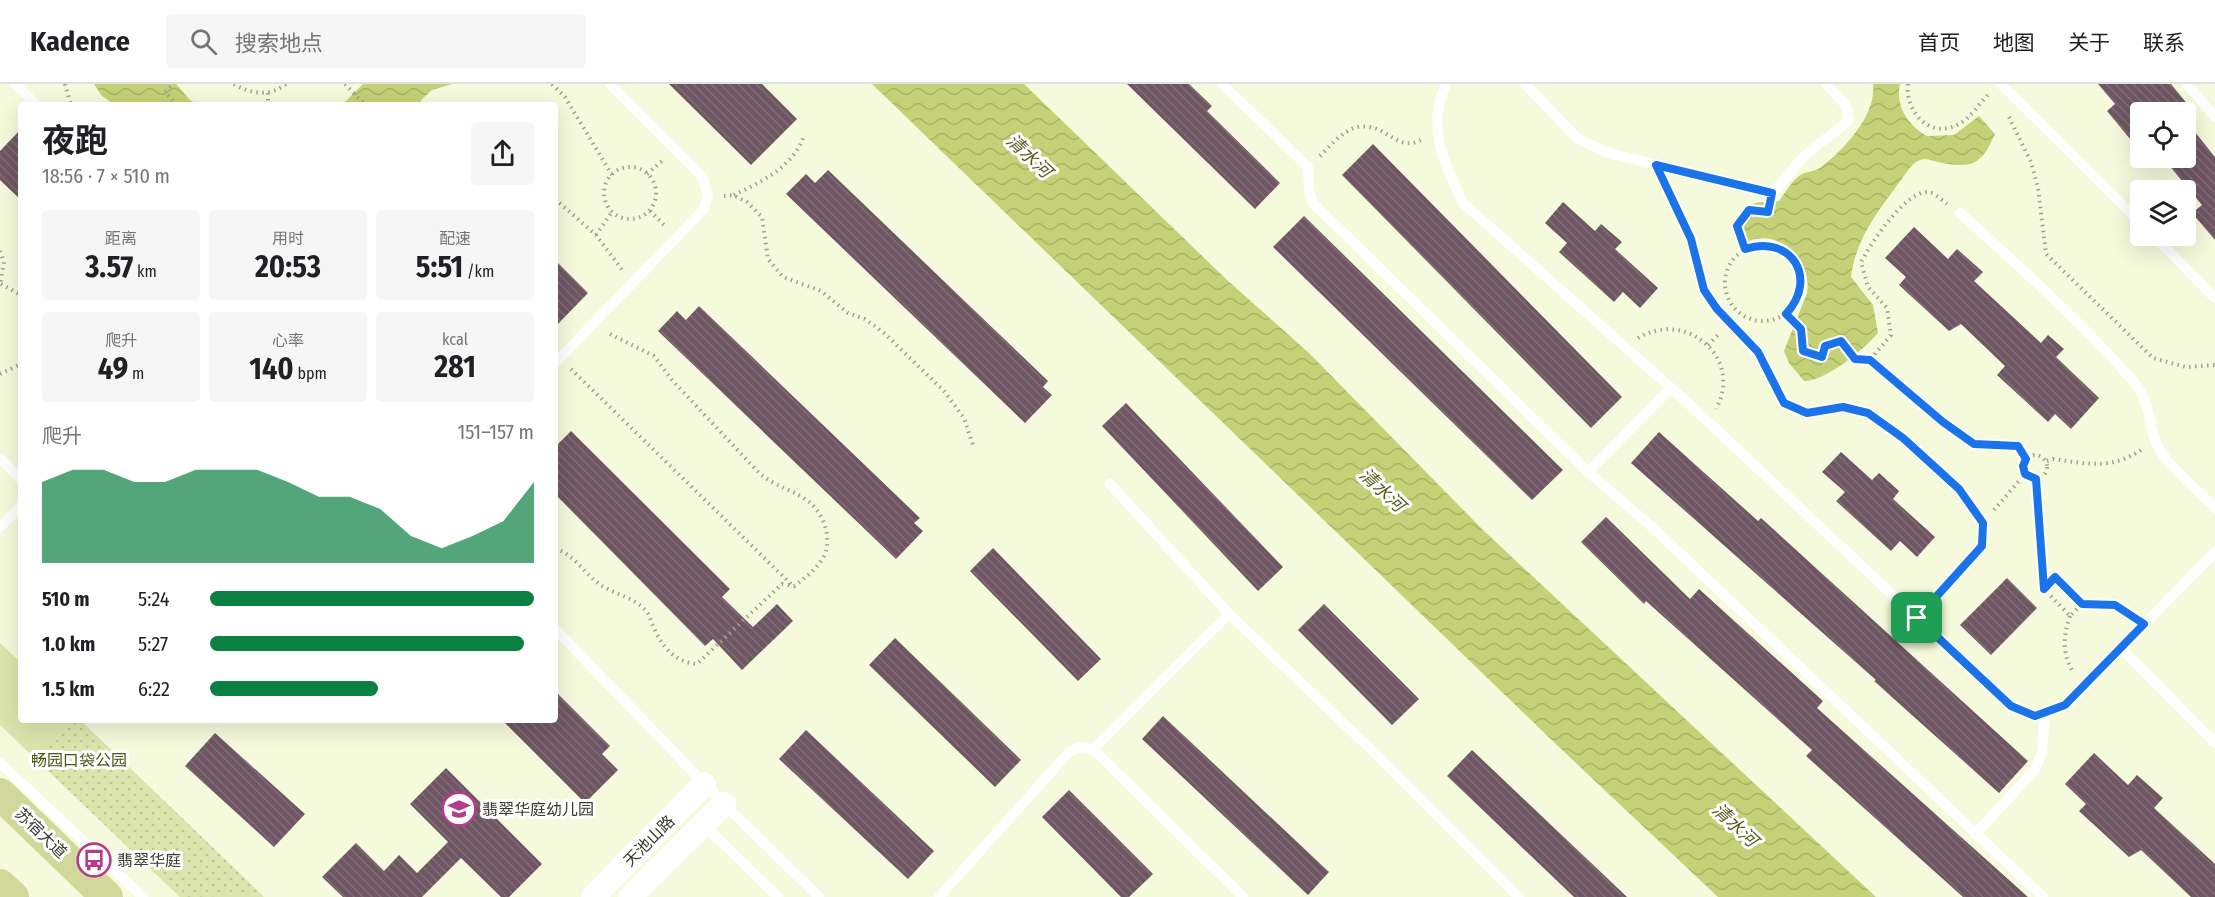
<!DOCTYPE html>
<html lang="zh">
<head>
<meta charset="utf-8">
<style>
  :root { --surface:#fff; --page:#f6f6f6; --text:#202124; --muted:#757577; --line:#e0e0e0; --accent:#0b8043 }
  body { margin:0; font-family:"Fira Sans Condensed","Noto Sans SC",sans-serif; background:var(--page); color:var(--text); height:100vh; display:flex; flex-direction:column; font-size:22px; white-space:nowrap }
  * { box-sizing:border-box; margin:0 }
  p { font-size:20px; color:var(--muted) }
  .icon { flex:none; width:33px; height:33px; fill:none; stroke:currentColor; stroke-width:2; stroke-linecap:round; stroke-linejoin:round }
  .map { position:relative; flex:1; overflow:hidden }
  .drawer { position:absolute; left:18px; top:18px; width:540px; height:621px; display:flex; flex-direction:column; background:var(--surface); border-radius:6px; box-shadow:0 6px 24px #0002 }
  .drawer>* { flex:none }
  .controls { position:absolute; left:2130px; top:18px; display:grid; gap:12px }
  .controls a { display:grid; place-items:center; width:66px; height:66px; border-radius:6px; background:var(--surface); box-shadow:0 6px 24px #0002; font-size:30px }
  .pin { position:absolute; display:grid; place-items:center; width:51px; height:51px; color:#fff; margin:-26px; border-radius:12px; box-shadow:0 3px 9px #0006 }
  .round { display:grid; place-items:center; flex:none; width:63px; height:63px; border-radius:6px; background:var(--page) }
  .headline { display:flex; align-items:center; justify-content:space-between; height:102px; padding:0 24px }
  h1 { font-size:33px; font-weight:700; line-height:45px }
  .metrics { display:grid; grid-template-columns:repeat(3,1fr); gap:9px; height:102px; padding:6px 24px }
  .metrics div { display:grid; align-content:center; border-radius:6px; background:var(--page); text-align:center }
  .metrics b { font-size:30px; font-weight:700 }
  .metrics small { font-size:16px; font-weight:400 }
  .metrics p { font-size:16px }
  .chart { height:168px; padding:12px 24px }
  .chart p { display:flex; justify-content:space-between }
  .chart svg { width:100%; height:108px; margin-top:6px; fill:var(--accent); opacity:.7 }
  ul { padding:0 24px; list-style:none; font-size:20px }
  li { display:grid; grid-template-columns:96px 72px 1fr; align-items:center; height:45px }
  li i { height:15px; border-radius:8px; background:var(--accent) }
  header { display:flex; align-items:center; gap:36px; box-sizing:border-box; height:84px; padding:0 30px; background:var(--surface); border-bottom:2px solid var(--line) }
  header strong { font-size:28px }
  nav { display:flex; gap:33px; margin-inline-start:auto; font-size:21px }
  .search { width:420px; height:54px; background:var(--page); display:flex; align-items:center; gap:15px; box-sizing:border-box; padding:0 21px; border-radius:6px; color:var(--muted); font-size:22px }
  .map>svg:first-child { display:block }
</style>
</head>
<body>
<header>
<strong>Kadence</strong>
<div class="search"><svg class="icon" aria-label="search" viewBox="0 0 24 24"><circle cx="10" cy="10" r="6"/><path d="M15 15l6 6"/></svg>搜索地点</div>
<nav><a>首页</a><a>地图</a><a>关于</a><a>联系</a></nav>
</header>
<div class="map">
<svg width="2215" height="813" viewBox="0 0 2215 813">
  <defs>
    <pattern id="park-dots" width="8" height="8" patternUnits="userSpaceOnUse" patternTransform="scale(1.5)"><rect width="8" height="8" fill="#dde5ae"/><path d="M2 2h.1M6 6h.1" fill="none" stroke="#bec596" stroke-width="1.8" stroke-linecap="round"/></pattern>
    <pattern id="water-waves" width="16" height="10" patternUnits="userSpaceOnUse" patternTransform="scale(1.5)"><rect width="16" height="10" fill="#c5d176"/><path d="M0 5q4-4 8 0t8 0" fill="none" stroke="#aab466"/></pattern>
    <pattern id="building-back-hatch" width="6" height="6" patternUnits="userSpaceOnUse" patternTransform="scale(1.5)"><rect width="6" height="6" fill="#6f5663"/><path d="M-1 5l2 2M0 0l6 6M5-1l2 2" fill="none" stroke="#806c76"/></pattern>
  </defs>
  <rect width="100%" height="100%" fill="#f5fadc"/>
  <!-- green -->
  <path fill="#dde5ae" d="M0 559 21 579V636H80L264 813H180L0 641Z"/>
  <!-- park -->
  <path fill="url(#park-dots)" d="M75 636H80L262 811 180 813 36 675Z"/>
  <!-- water -->
  <g fill="url(#water-waves)">
    <path d="M94 0H176L191 17 202 21H115L102 12Z"/>
    <path d="M363 0H452L432 6 421 16V21H337L346 17Z"/>
    <path d="M872 0H1024L1227 196 1309 269 1484 447 1876 813H1718L1560 664Z"/>
    <path d="M1873 0H1900C1895 22 1908 41 1927 52L1954 51 1979 32 1995 50C1982 79 1974 85 1942 79 1937 78 1929 75 1924 75 1911 77 1906 91 1898 100 1876 130 1856 155 1851 193L1873 221 1878 249C1865 265 1824 298 1804 297L1789 279 1784 267 1807 209C1812 181 1786 149 1755 155 1749 156 1743 161 1738 163L1731 141C1747 118 1752 118 1779 117 1785 109 1791 98 1799 92 1805 87 1814 88 1820 84 1843 67 1877 31 1873 0Z"/>
  </g>
  <!-- building -->
  <g fill="url(#building-back-hatch)">
    <path d="M669 0H762L797 35 751 81Z"/>
    <path d="M1127 0H1189L1212 22 1207 27 1280 99 1255 125Z"/>
    <path d="M2098 0H2171L2194 28H2140V67L2107 27 2115 20Z"/>
    <path d="M2186 37 2215 73V156L2192 129 2202 121 2163 74H2186Z"/>
    <path d="M21 45V116L0 96V67Z"/>
    <path d="M1373 60 1622 313 1591 344 1342 91Z"/>
    <path d="M828 86 1048 297 1043 303 1052 311 1025 339 786 110 806 90 815 99Z"/>
    <path d="M1563 118 1595 147 1601 140 1622 158 1615 165 1658 204 1640 224 1623 208 1614 218 1559 168 1567 159 1545 139Z"/>
    <path d="M1304 132 1563 386 1532 416 1273 163Z"/>
    <path d="M1914 143 1948 175 1957 165 1983 188 1974 197 2041 259 2048 251 2064 265 2056 273 2099 314 2071 345 2055 330 2048 338 1997 291 2005 282 1961 240 1949 247 1899 201 1906 193 1885 174Z"/>
    <path d="M555 176 588 209 555 243Z"/>
    <path d="M699 222 920 434 914 439 923 447 896 475 658 247 677 227 686 236Z"/>
    <path d="M1126 319 1283 483 1258 507 1102 342Z"/>
    <path d="M571 347 730 505 722 513 753 543 777 520 793 537 742 586 713 555 705 562 555 410V363Z"/>
    <path d="M1659 348 1758 437 1761 434 2028 677 1999 709 1874 597 1876 596 1631 379Z"/>
    <path d="M1841 368 1872 396 1879 389 1899 407 1893 415 1935 453 1917 473 1900 457 1891 467 1836 417 1845 408 1822 388Z"/>
    <path d="M1606 433 1690 515 1699 505 1823 617 1817 624 2028 813H1963L1806 672 1812 666 1646 517 1644 520 1581 458Z"/>
    <path d="M993 464 1101 575 1078 597 970 487Z"/>
    <path d="M2007 494 2037 524 1991 571 1960 541Z"/>
    <path d="M1324 520 1419 615 1392 641 1298 546Z"/>
    <path d="M895 554 1021 676 995 703 869 581Z"/>
    <path d="M555 607 610 662 602 670 618 686 585 719 502 636H555Z"/>
    <path d="M1163 632 1329 788 1308 811 1142 655Z"/>
    <path d="M806 646 934 767 908 795 779 675Z"/>
    <path d="M215 649 305 730 274 763 185 682Z"/>
    <path d="M1472 666 1627 813H1574L1447 692Z"/>
    <path d="M2094 669 2128 701 2137 691 2163 714 2154 724 2215 780V813H2191L2141 766 2129 773 2079 727 2086 720 2065 700Z"/>
    <path d="M446 684 542 780 509 813H501L461 774 422 813H343L322 793 356 759 384 787 399 771 417 789 448 758 410 720Z"/>
    <path d="M1069 706 1153 790 1129 813H1121L1042 733Z"/>
  </g>
  <g fill="none" stroke-linecap="round" stroke-linejoin="round">
    <!-- path -->
    <g stroke="#9fa28d" stroke-width="4" stroke-dasharray="1.5 4.5" stroke-linecap="butt">
      <path d="M65 0 71 21"/>
      <path d="M234 0C250 10 270 13 286 0"/>
      <path d="M345 0 365 21"/>
      <path d="M552 0 565 13 612 91"/>
      <path d="M1908 0C1905 28 1930 56 1959 40 1971 34 1979 19 1989 10"/>
      <path d="M268 9V21"/>
      <path d="M173 21 175 19 165 8 173 0"/>
      <path d="M2009 33 2031 78 2038 104 2046 170 2153 274 2186 283 2215 281"/>
      <path d="M1320 72C1330 62 1343 46 1358 43 1388 38 1397 72 1424 54"/>
      <circle cx="630" cy="109" r="26"/>
      <path d="M647 90 662 77"/>
      <path d="M734 111C761 98 795 82 804 51"/>
      <path d="M724 112 733 111 747 118 762 133 768 175 783 193 821 207 848 229 865 235 883 248 944 307 964 334 973 361"/>
      <path d="M555 115 596 151 623 187"/>
      <path d="M1947 120C1943 117 1937 111 1932 109 1909 100 1870 161 1861 178L1868 203 1887 224 1891 251 1870 276 1943 338 1974 360 2018 362 2026 375"/>
      <path d="M650 127 666 143"/>
      <path d="M596 151 612 128"/>
      <circle cx="1763" cy="199" r="38"/>
      <path d="M1745 165 1737 142 1749 126 1768 128"/>
      <path d="M0 167 4 178 0 200"/>
      <path d="M1 200 21 211"/>
      <path d="M1786 230 1801 245 1803 267 1822 273 1825 262 1841 257 1855 275 1870 276"/>
      <path d="M1638 254C1686 225 1744 274 1716 325"/>
      <path d="M1708 261 1720 249"/>
      <path d="M571 285 793 502"/>
      <path d="M0 290 21 280"/>
      <circle cx="2035" cy="383" r="12"/>
      <path d="M2047 377 2053 375C2090 380 2110 386 2143 365"/>
      <path d="M2036 395 2044 505 2070 532 2082 520 2055 493 2044 505"/>
      <path d="M1994 426 2025 390"/>
      <path d="M555 465C573 469 584 489 598 499 612 510 635 513 646 527 650 531 651 539 654 544 663 564 675 578 697 580L782 500 794 502C804 495 814 487 821 477 835 458 824 427 805 415 790 405 777 403 760 390L672 296 654 272 608 249"/>
      <path d="M2082 520 2115 521 2132 531"/>
      <path d="M2070 532C2063 553 2062 569 2073 588"/>
    </g>
    <!-- service -->
    <g stroke="#fff" stroke-width="10">
      <path d="M15 0 37 21"/>
      <path d="M1222 0 1308 83 1309 107 1314 120 1588 388 1652 443 2043 813"/>
      <path d="M1446 0C1426 44 1444 78 1463 119L1688 319 2011 622 2035 632 2065 621 2215 468"/>
      <path d="M1525 0 1578 55 1608 69 1772 109C1783 99 1790 87 1801 76 1815 60 1834 51 1849 36L1845 20 1826 0"/>
      <path d="M2001 0 2140 138"/>
      <path d="M2187 0 2215 33"/>
      <path d="M1656 81 1691 155 1704 206 1717 225 1758 269 1784 319 1807 329 1843 323 1868 329 1903 354 1959 405 1983 439 1982 462 1917 534"/>
      <path d="M1960 129C2018 181 2082 239 2133 297 2155 322 2146 346 2161 368 2175 389 2198 406 2215 424"/>
      <path d="M2154 152 2215 214"/>
      <path d="M555 279 703 126 708 112 702 92 610 0"/>
      <path d="M0 374 21 396"/>
      <path d="M1588 388 1671 304"/>
      <path d="M1110 400 1229 530 1380 674 1519 813"/>
      <path d="M0 443 21 422"/>
      <path d="M555 545 724 720 819 813"/>
      <path d="M2121 564 2215 659"/>
      <path d="M1093 665 1229 530"/>
      <path d="M0 679 143 813"/>
      <path d="M703 740 778 813"/>
      <path d="M1975 750 2035 686 2042 668 2045 628"/>
      <path d="M939 813 1069 668 1080 663 1093 665 1243 813"/>
    </g>
    <!-- tertiary -->
    <g stroke="#fff" stroke-width="24">
      <path d="M593 813 704 700"/>
      <path d="M630 813 724 720"/>
    </g>
    <!-- primary -->
    <g stroke="#d1d899" stroke-width="32">
      <path d="M0 710 107 813"/>
      <path d="M0 801 13 813"/>
    </g>
  </g>
  <g fill="none" stroke-linecap="round" stroke-linejoin="round">
    <defs>
      <path id="route" d="M1656 81 1772 109 1768 128 1749 126 1737 142 1745 165C1791 150 1819 194 1786 230L1801 245 1803 267 1822 273 1825 262 1841 257 1855 275 1870 276 1943 338 1974 360 2018 362 2026 375 2023 382 2025 390 2036 395 2044 505 2055 493 2082 520 2115 521 2144 540 2065 621 2035 632 2011 622 1917 534 1982 462 1983 439 1959 405 1903 354 1868 329 1843 323 1807 329 1784 319 1758 268 1717 225 1704 206 1691 155Z"/>
    </defs>
    <!-- route casing -->
    <use href="#route" stroke="#fff" stroke-width="12"/>
    <!-- route -->
    <use href="#route" stroke="#1a73e8" stroke-width="8"/>
  </g>
  <!-- icons -->
  <defs>
    <symbol id="school-ring" viewBox="-11 -11 22 22"><circle r="9.5" fill="#fff" stroke="#b73b8b" stroke-width="1.5"/><path d="M0-5L7-2L0 1L-7-2ZM-4 1L0 2.5L4 1V4Q0 6-4 4Z" fill="#b73b8b"/></symbol>
    <symbol id="bus-ring" viewBox="-11 -11 22 22"><circle r="9.5" fill="#fff" stroke="#b73b8b" stroke-width="1.5"/><path d="M-5-6H5V4H4V6H2V4H-2V6H-4V4H-5ZM-3.5-4V0h7V-4ZM-3.5 1.2v1.5H-2V1.2ZM2 1.2v1.5H3.5V1.2Z" fill="#b73b8b"/></symbol>
  </defs>
  <g fill-rule="evenodd">
    <use href="#school-ring" x="440" y="706" width="38" height="38"/>
    <use href="#bus-ring" x="75" y="757" width="38" height="38"/>
  </g>
  <g text-anchor="middle" dominant-baseline="central" stroke-width="6" stroke-linejoin="round" paint-order="stroke">
    <!-- park labels -->
    <g font-size="16" fill="#4e5411" stroke="#fff">
      <text x="79" y="676">畅园口袋公园</text>
    </g>
    <!-- poi labels -->
    <g font-size="16" fill="#383a2f" stroke="#fff" text-anchor="start">
      <text x="482" y="725">翡翠华庭幼儿园</text>
      <text x="117" y="776">翡翠华庭</text>
    </g>
    <!-- street labels -->
    <g font-size="16" fill="#383a2f" stroke="#fff">
      <text transform="translate(41 749) rotate(44)">苏宿大道</text>
      <text transform="translate(649 757) rotate(-45)">天池山路</text>
    </g>
    <!-- water labels -->
    <g font-size="18" font-style="italic" fill="#565d1b" stroke="#fff">
      <text transform="translate(1029 72) rotate(43)">清水河</text>
      <text transform="translate(1382 406) rotate(43)">清水河</text>
      <text transform="translate(1735 741) rotate(43)">清水河</text>
    </g>
  </g>
</svg>
<div class="controls">
<a><svg class="icon" aria-label="locate" viewBox="0 0 24 24"><circle cx="12" cy="12" r="6"/><path d="M12 2v4M12 18v4M2 12h4M18 12h4"/></svg></a>
<a><svg class="icon" aria-label="layers" viewBox="0 0 24 24"><path d="M12 4l9 5-9 5-9-5zM3 14l9 5 9-5"/></svg></a>
</div>
<div class="pin" style="left:1917px;top:534px;background:#1e9e55"><svg class="icon" aria-label="arrive" viewBox="0 0 24 24"><path d="M6 21V4h12l-3 4 3 4H6"/></svg></div>
<section class="drawer">
<div class="headline"><div><h1>夜跑</h1><p>18:56 · 7 × 510 m</p></div><a class="round"><svg class="icon" aria-label="share" viewBox="0 0 24 24"><path d="M12 15V3M7 8l5-5 5 5M5 13v7h14v-7"/></svg></a></div>
<div class="metrics">
<div><p>距离</p><b>3.57<small> km</small></b></div>
<div><p>用时</p><b>20:53</b></div>
<div><p>配速</p><b>5:51<small> /km</small></b></div>
</div>
<div class="metrics">
<div><p>爬升</p><b>49<small> m</small></b></div>
<div><p>心率</p><b>140<small> bpm</small></b></div>
<div><p>kcal</p><b>281</b></div>
</div>
<div class="chart"><p><span>爬升</span>151–157 m</p>
<svg viewBox="0 0 160 44" preserveAspectRatio="none"><path d="M0 44V11L10 6L20 6L30 11L40 11L50 6L60 6L70 6L80 11L90 17L100 17L110 22L120 33L130 38L140 33L150 27L160 11V44z"/></svg>
</div>
<ul>
<li><b>510 m</b>5:24<i style="width:100%"></i></li>
<li><b>1.0 km</b>5:27<i style="width:97%"></i></li>
<li><b>1.5 km</b>6:22<i style="width:52%"></i></li>
</ul>
</section>
</div>
</body>
</html>
